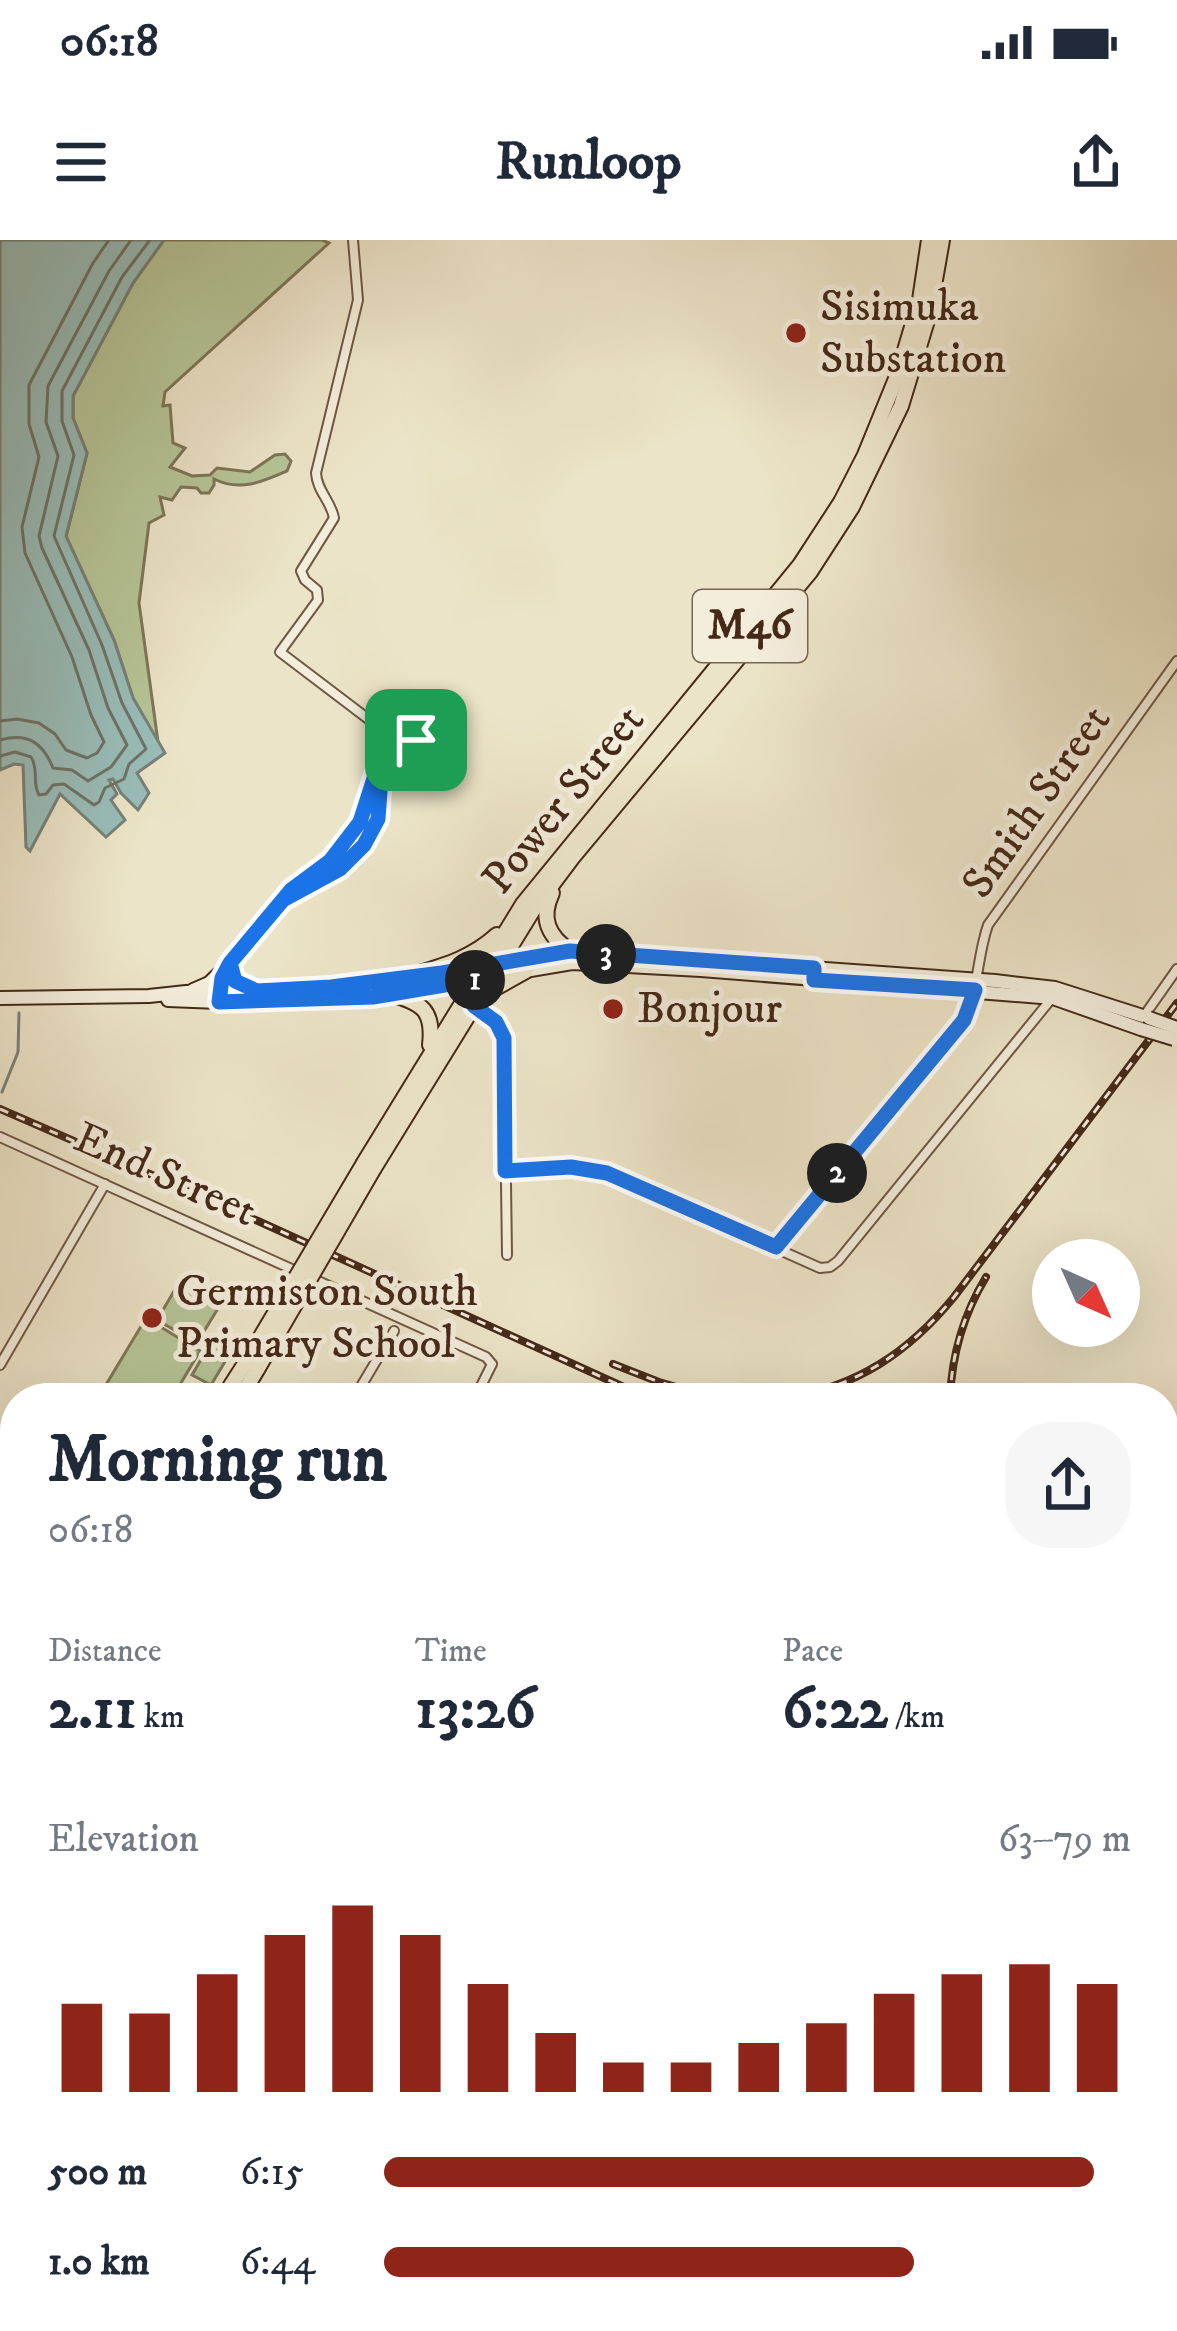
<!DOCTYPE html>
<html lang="en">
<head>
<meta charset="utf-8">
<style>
  :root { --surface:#fff; --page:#f6f6f7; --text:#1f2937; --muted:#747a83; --accent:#8f2418 }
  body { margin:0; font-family:"IM FELL DW Pica",serif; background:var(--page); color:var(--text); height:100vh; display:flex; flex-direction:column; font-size:45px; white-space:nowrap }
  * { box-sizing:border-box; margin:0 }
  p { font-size:39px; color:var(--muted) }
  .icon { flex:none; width:66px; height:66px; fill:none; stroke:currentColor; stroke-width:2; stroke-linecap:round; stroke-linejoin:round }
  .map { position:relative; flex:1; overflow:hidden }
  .side { position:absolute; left:0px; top:1143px; width:1179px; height:948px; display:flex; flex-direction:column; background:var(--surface); border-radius:48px 48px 0 0; box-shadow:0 12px 48px #0002 }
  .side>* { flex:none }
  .needle { width:78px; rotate:135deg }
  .controls { position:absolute; left:1032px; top:999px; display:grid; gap:24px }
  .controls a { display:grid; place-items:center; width:108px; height:108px; border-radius:50%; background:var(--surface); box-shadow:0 12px 48px #0002; font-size:60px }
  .pin { position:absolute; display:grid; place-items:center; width:102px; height:102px; color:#fff; margin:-51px; border-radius:24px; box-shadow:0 6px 18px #0006 }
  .km { position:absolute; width:60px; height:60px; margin:-30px; border-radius:50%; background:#222; color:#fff; font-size:33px; line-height:60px; text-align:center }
  .round { display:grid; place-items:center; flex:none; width:126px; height:126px; border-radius:48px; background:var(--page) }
  .headline { display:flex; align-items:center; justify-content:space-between; height:204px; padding:0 48px }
  h1 { font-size:66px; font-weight:800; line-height:90px }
  .figures { display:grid; grid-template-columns:repeat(3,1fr); gap:18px; height:204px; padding:12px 48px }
  .figures div { display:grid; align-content:center }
  .figures b { font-size:60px; font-weight:800 }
  .figures small { font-size:33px; font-weight:400 }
  .figures p { font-size:33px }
  .chart { height:336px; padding:24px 48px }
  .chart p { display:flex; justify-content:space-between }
  .chart svg { width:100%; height:216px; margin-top:12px; stroke:var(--accent); stroke-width:6 }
  ul { padding:0 48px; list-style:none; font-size:39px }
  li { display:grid; grid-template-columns:192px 144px 1fr; align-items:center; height:90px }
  li i { height:30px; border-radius:15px; background:var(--accent) }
  .status { display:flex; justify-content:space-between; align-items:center; height:84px; padding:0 60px; background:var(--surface); direction:ltr }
  .status svg { height:33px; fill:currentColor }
  header { display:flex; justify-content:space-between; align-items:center; height:156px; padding:0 48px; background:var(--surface); font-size:54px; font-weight:800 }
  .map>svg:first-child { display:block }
</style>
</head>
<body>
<div class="status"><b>06:18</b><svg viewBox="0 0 49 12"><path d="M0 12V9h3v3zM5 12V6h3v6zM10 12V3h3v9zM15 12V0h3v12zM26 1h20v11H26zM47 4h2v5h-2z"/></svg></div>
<header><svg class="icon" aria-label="menu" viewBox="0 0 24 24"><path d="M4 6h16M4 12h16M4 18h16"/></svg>Runloop<svg class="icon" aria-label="share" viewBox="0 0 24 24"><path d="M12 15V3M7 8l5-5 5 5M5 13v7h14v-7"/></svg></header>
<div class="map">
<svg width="1177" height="2091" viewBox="0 0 1177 2091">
  <rect width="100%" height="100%" fill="#ece4c8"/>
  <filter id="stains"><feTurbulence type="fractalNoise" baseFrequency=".00167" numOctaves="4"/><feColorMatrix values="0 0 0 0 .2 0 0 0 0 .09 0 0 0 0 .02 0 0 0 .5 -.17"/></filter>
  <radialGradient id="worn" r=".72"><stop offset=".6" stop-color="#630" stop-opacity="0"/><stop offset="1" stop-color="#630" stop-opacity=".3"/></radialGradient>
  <!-- green -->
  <g fill="#b6c598" stroke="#7e7658" stroke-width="3">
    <path d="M164 0H322L329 3 165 152 163 166 170 165 173 203 185 208 170 227 192 236 210 235 217 228 250 232 275 215 285 214 291 221 287 231C262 242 240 252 214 239V245L209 253H201L197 248 181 247 172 260 160 257 164 275 149 283 139 363 158 502 133 458 114 400 66 297 87 213 73 178V156L133 43Z"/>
    <path d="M180 1041 220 1065 197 1103 157 1080Z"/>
    <path d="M146 1078 200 1111 172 1158H98Z"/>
    <path d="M213 1099 232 1110 211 1145 192 1135Z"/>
  </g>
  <!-- water -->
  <path fill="#99beba" stroke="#778279" stroke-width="3" d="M0 0H164L133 43 73 156V178L87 213 66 296 114 400 133 458 165 513 137 533 149 553 138 570 121 553 113 539 109 540 117 554 111 560 125 580 106 597 60 554 30 611 26 607 23 525 14 524 0 530Z"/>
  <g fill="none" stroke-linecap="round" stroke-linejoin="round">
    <!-- shore -->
    <g stroke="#6f7368" stroke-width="3">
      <path d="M0 481 17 479 39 483 55 494 66 510 87 518 97 513 104 502 91 475 72 417 25 313 22 287 39 217 29 184V145L93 23 109 0"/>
      <path d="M0 500C28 492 43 503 53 528L72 530 88 541 111 527 127 505 108 468 89 410 42 308 39 296 58 216 46 182 48 146 109 31 131 0"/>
      <path d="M0 516 15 512 31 517C39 529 32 544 39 555L46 554 53 545 64 544 94 565 99 562 105 548 124 539 129 524 146 509 122 463 102 405 54 296 74 215 62 181V151L122 37 150 0"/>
    </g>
    <!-- stream -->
    <path stroke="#778279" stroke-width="3" d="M2 852 18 812 19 773"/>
    <defs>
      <g id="minor">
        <path d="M353 0 358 60 316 233C317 251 331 261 334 278L301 331 305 340 317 350 318 360 280 412 384 491"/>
        <circle cx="401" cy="493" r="17"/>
        <path d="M289 656C321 638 365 623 376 583 384 557 373 528 393 509"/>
        <path d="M219 753 222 738 230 723 291 650 330 621 360 582 386 501"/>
        <path d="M475 767 496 782 504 798 507 1015"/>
        <path d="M1144 776 1177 729"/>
        <path d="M0 897 486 1117 492 1124 475 1158"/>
        <path d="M505 931 571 927 607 933 820 1028 830 1027 838 1021 1052 758"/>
        <path d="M775 1007 963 780C979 750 977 716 988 685L1177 421"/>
        <path d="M0 1125 105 944"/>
        <path d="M354 1158 394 1091"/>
        <path d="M6 1326 15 1345"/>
        <path d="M0 1333 15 1308"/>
        <path d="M0 1353 15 1379"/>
        <path d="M1164 1430 1177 1436"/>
        <path d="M0 1761 15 1736"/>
        <path d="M81 2091 91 2076"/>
        <path d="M295 2091 300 2076"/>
      </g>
      <path id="tertiary" d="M0 1653 15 1660"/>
      <g id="secondary">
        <path d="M193 750 209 743 230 723"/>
        <path d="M0 758 149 756 186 752 331 747 570 711 995 741 1055 748 1149 778"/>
        <path d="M168 760 219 762 373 757 572 723 701 730 1053 758 1141 789"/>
        <path d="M0 1214 15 1226"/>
        <path d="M1177 1608 1173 1710 1177 1873"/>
      </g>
      <g id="primary">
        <path d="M552 653C540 678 548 696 570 711"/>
        <path d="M416 734C447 725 473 717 497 695"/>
        <path d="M391 754C422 763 434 770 430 805"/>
        <path d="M483 755 526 731"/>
        <path d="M364 923 523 664 800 325 841 262 865 215 898 134 920 60 929 0"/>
        <path d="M374 928 533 670 572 618 810 332 852 267 901 166 929 74 942 0"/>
        <path d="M223 1158 246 1122"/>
        <path d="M240 1158 258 1128"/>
        <path d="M0 1531 15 1507"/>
        <path d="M0 1559 15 1532"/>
        <path d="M0 1805 15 1807"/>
        <path d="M1164 1909H1177"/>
        <path d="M1164 2014H1177"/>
        <path d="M0 2022 15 2023"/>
      </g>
    </defs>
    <!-- minor casing -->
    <use href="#minor" stroke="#6f5743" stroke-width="12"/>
    <!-- tertiary casing -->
    <use href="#tertiary" stroke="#6f5743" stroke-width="15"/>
    <!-- secondary casing -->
    <use href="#secondary" stroke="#452817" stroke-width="16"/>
    <!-- primary casing -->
    <use href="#primary" stroke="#452817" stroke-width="18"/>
    <!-- minor -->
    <use href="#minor" stroke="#f3eddb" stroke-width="8"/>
    <!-- tertiary -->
    <use href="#tertiary" stroke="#f3eddb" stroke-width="10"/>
    <!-- secondary -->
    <use href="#secondary" stroke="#f3eddb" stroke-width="12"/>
    <!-- primary -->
    <use href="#primary" stroke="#ece4c8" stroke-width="14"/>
    <defs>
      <g id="rail">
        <path d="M0 869 258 981 648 1158"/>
        <path d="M613 1124 659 1142 715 1158"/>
        <path d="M786 1158C857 1147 909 1112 954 1057L1177 763"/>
        <path d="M950 1158C952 1113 963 1075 986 1037"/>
        <path d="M1164 1399 1177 1405"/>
      </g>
    </defs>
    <!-- rail casing -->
    <use href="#rail" stroke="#452817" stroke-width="8"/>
    <!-- rail -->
    <use href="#rail" stroke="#f3eddb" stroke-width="3" stroke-dasharray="9" stroke-linecap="butt"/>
    <defs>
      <g id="secondary-bridge">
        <path d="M1149 778 1177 788"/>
        <path d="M1141 789 1174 799"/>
      </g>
      <g id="primary-bridge">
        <path d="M246 1122 364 923"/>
        <path d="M258 1128 374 928"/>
      </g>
    </defs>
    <!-- secondary-bridge casing -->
    <use href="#secondary-bridge" stroke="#452817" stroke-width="16" stroke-linecap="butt"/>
    <!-- primary-bridge casing -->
    <use href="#primary-bridge" stroke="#452817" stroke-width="18" stroke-linecap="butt"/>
    <!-- secondary-bridge -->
    <use href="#secondary-bridge" stroke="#f3eddb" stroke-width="12"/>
    <!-- primary-bridge -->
    <use href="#primary-bridge" stroke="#ece4c8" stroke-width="14"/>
  </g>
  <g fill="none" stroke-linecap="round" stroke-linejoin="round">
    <defs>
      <path id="route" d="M416 500 409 508H394L382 524 378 579 364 605 340 629 283 660 230 723 222 738 219 762 373 757 492 737 474 766 496 782 504 798 505 931 571 927 607 933 776 1007 964 780 975 750 814 740V728L570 711 442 733 331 747 257 751 235 741 230 723 291 650 330 621 360 582 386 501V485L394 478H410L418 490 416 500"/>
    </defs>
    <!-- route casing -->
    <use href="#route" stroke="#fff" stroke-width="24"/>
    <!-- route -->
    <use href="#route" stroke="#1a73e8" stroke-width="15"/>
  </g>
  <!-- markers -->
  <g fill="#8f2418" stroke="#f3eddb" stroke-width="4.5">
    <circle cx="796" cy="93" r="12"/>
    <circle cx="613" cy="769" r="12"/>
    <circle cx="152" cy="1078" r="12"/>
  </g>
  <g text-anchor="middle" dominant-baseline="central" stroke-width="10" stroke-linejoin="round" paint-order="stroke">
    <!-- shield labels -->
    <rect fill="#f3eddb" stroke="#796352" stroke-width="3" x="693" y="350" width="114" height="72" rx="9"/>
    <g font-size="42" font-weight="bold" fill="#452817">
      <text x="750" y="386">M46</text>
    </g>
    <!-- poi labels -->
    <g font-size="45" fill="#452817" stroke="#f3eddb" text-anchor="start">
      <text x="820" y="67">Sisimuka<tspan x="820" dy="52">Substation</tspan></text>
      <text x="637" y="769">Bonjour</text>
      <text x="176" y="1052">Germiston South<tspan x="176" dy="52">Primary School</tspan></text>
    </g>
    <!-- street labels -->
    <g font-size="45" fill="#452817" stroke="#f3eddb">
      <text transform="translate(564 560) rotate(-51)">Power Street</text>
      <text transform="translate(1037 562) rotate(-55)">Smith Street</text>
      <text transform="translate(165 935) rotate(24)">End Street</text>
    </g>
  </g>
  <rect width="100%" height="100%" filter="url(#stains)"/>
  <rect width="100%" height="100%" fill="url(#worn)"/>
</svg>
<div class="controls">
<a><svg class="needle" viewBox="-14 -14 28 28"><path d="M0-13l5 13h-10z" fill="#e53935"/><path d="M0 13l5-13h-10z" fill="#747a83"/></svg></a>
</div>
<div class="pin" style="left:416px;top:500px;background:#1e9e55"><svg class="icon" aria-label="arrive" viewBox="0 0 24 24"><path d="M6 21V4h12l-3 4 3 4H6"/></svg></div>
<b class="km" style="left:475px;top:740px">1</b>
<b class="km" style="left:837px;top:933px">2</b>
<b class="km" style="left:606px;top:714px">3</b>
<section class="side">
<div class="headline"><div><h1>Morning run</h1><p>06:18</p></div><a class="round"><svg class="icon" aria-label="share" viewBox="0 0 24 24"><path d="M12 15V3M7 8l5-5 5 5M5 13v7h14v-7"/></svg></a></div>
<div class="figures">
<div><p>Distance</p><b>2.11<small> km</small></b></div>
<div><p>Time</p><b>13:26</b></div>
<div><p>Pace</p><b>6:22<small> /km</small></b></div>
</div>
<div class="chart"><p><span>Elevation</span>63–79 m</p>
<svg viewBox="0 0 160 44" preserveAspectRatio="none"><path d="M5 44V26M15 44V28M25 44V20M35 44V12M45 44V6M55 44V12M65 44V22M75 44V32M85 44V38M95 44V38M105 44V34M115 44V30M125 44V24M135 44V20M145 44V18M155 44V22"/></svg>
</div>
<ul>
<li><b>500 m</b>6:15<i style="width:95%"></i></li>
<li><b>1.0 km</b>6:44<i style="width:71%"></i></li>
</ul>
</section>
</div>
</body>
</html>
